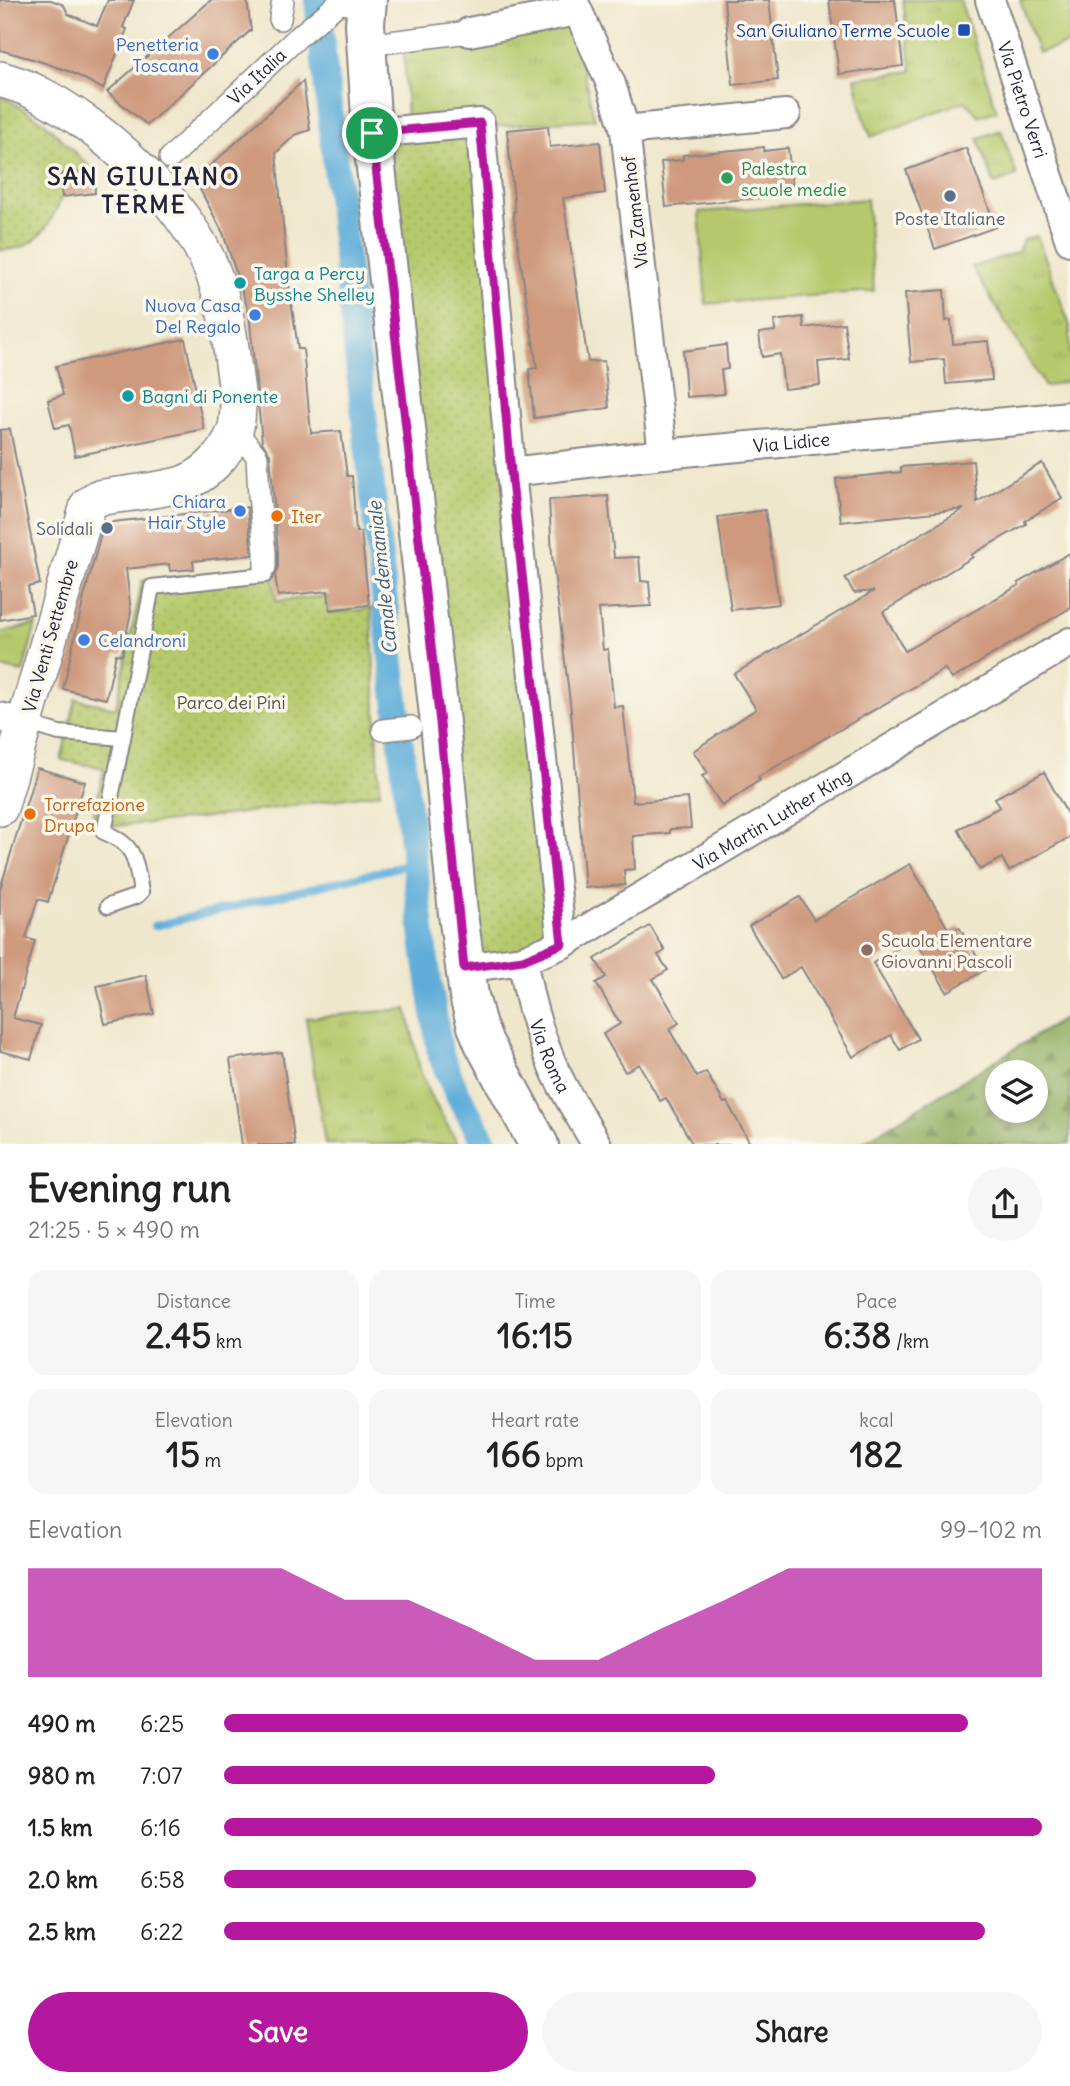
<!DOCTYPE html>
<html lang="en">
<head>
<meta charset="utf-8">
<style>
  :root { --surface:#fff; --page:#f6f6f6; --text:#222; --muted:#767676; --accent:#b5179e }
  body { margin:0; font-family:Delius,sans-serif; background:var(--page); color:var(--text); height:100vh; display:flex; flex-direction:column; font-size:26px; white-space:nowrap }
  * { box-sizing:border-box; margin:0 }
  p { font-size:23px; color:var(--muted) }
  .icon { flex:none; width:38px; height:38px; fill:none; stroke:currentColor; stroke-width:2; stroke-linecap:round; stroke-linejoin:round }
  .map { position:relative; height:1144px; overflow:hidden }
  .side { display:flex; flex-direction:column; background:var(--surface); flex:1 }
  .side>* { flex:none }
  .tools { position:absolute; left:985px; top:1060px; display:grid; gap:14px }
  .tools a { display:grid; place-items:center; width:63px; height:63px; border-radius:50%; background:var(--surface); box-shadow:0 4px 10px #0003; font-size:35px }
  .pin { position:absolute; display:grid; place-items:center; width:60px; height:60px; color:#fff; margin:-30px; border:4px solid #fff; border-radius:50%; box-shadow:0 2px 7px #0007 }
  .round { display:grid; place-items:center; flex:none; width:74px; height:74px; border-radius:37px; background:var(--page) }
  .overview { display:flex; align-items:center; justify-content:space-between; height:119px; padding:0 28px }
  h1 { font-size:38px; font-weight:800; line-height:52px }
  .metrics { display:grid; grid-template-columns:repeat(3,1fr); gap:10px; height:119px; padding:7px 28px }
  .metrics div { display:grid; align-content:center; border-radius:18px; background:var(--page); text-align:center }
  .metrics b { font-size:35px; font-weight:800 }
  .metrics small { font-size:19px; font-weight:400 }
  .metrics p { font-size:19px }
  .chart { height:196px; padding:14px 28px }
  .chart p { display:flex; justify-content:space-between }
  .chart svg { width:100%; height:126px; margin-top:7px; fill:var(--accent); opacity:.7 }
  .button { display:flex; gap:14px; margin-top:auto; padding:14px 28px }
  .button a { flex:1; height:80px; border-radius:42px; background:var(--accent); color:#fff; font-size:28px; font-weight:800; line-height:80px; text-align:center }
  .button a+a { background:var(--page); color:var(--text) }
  ul { padding:0 28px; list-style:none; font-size:23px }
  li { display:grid; grid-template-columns:112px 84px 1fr; align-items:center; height:52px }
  li i { height:18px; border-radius:9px; background:var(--accent) }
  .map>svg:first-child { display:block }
</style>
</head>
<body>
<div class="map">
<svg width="1070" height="1145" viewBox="0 0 1070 1145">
  <defs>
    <pattern id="grass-tufts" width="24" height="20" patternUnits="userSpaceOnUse" patternTransform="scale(1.75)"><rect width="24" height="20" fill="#b5c96c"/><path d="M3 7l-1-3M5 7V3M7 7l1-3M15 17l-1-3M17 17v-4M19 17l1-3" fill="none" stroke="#9bac5e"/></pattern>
    <pattern id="forest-firs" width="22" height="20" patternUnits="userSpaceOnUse" patternTransform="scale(1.75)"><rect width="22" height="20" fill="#90ad60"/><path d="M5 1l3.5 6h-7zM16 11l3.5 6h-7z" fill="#758c50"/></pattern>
    <pattern id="park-dots" width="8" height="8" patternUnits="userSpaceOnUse" patternTransform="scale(1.75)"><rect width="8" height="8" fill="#b5c96c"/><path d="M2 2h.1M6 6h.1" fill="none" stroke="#9bac5e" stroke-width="1.8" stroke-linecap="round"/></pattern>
  </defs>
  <rect width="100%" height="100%" fill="#fbf7ec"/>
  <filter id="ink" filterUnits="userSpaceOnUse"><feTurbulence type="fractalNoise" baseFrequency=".0143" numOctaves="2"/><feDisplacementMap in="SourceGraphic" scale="14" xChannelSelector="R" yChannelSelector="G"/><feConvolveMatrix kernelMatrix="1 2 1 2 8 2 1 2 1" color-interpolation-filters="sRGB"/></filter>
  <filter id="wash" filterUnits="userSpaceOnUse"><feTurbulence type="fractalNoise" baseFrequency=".00686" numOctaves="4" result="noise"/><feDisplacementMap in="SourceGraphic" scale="28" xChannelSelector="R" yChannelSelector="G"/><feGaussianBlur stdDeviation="1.57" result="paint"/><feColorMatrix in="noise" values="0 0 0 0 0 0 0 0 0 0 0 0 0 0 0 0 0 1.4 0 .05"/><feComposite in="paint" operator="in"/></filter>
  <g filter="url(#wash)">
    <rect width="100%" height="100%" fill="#efe7cc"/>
    <!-- grass -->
    <g fill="url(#grass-tufts)" stroke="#6c7654" stroke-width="2">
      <path d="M903 0H960L997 111 979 116 965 101 871 137 864 118 855 78 912 71Z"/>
      <path d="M571 22 595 119 487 127 407 125 404 49 459 44Z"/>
      <path d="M1001 130 1017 176 994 184 978 138Z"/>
      <path d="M1037 236 1070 326V376L1066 381 1045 387 972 267 1018 252 1023 240Z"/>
      <path d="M36 624 23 672 0 667V633Z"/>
      <path d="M407 1009 420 1070 429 1093 458 1144H325L306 1018Z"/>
    </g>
    <!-- forest -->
    <path fill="url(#forest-firs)" stroke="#59684e" stroke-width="2" fill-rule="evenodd" d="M1070 1015V1144H860L1040 1033ZM998 1073H1036V1111H998Z"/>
    <!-- park -->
    <g fill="url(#park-dots)" stroke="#6c7654" stroke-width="2">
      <path d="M0 95 44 122 94 171 59 175C60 181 63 190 62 197 61 201 57 208 55 212 43 237 29 250 0 250Z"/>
      <path d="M480 123 562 944 464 968 372 133Z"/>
      <path d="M272 566 276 601 327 596 330 613 371 608 380 793C284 807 188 823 91 827L104 768 61 760 76 699 116 708 142 581Z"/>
    </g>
    <!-- garden -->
    <g fill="#b5c96c" stroke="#6c7654" stroke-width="2">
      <path d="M1020 0H1070V43L1038 53Z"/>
      <path d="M867 199 874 291 706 304 699 212Z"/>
    </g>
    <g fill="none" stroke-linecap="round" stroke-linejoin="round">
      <!-- stream -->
      <path stroke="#5fadd9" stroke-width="8" d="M154 926 415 863"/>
      <!-- canal -->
      <path stroke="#5fadd9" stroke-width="26" d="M317 0 424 948 440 1053 455 1089 486 1145"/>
    </g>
    <g id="blocks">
      <!-- building -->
      <g fill="#ce997d">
        <path d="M0 0H51L64 5 68 14 97 26 108 0H134L123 27 127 29 103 89 71 72 36 60 0 50Z"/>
        <path d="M211 0H247L251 30 147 125 107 92Z"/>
        <path d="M724 0H769L778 80 733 85Z"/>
        <path d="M829 0H895L903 66 839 74Z"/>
        <path d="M303 81 310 130 295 135 276 153 289 286 298 349H303L311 433 341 431 347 476H352L356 532H361L369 605 330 610 328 591 278 596 275 575 278 567V552L270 455 262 442 249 313 223 233 195 180Z"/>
        <path d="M548 126 550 147 600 142 605 193 563 198 588 362 604 361 609 408 534 418 529 369 537 368 513 212 515 211 507 130Z"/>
        <path d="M764 147V151L788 148 793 194 666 207 661 162 683 160V155Z"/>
        <path d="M966 148 996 227 935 249 906 170Z"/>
        <path d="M94 171 95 193 62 197 59 174Z"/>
        <path d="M944 290 946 321 951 320 953 344 988 341 992 380 946 384 944 359 911 362 905 293Z"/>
        <path d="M803 317 804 328 844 323 849 359 818 362 820 385 784 389 780 354 762 357 759 333 775 331 774 321Z"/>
        <path d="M185 339 204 429 75 456 69 425 55 428 50 409 48 400 63 395 56 366Z"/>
        <path d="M726 345 728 369 721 370 724 394 686 397 683 351Z"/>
        <path d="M10 429 40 584 28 587 33 614 0 620V430Z"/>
        <path d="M973 461 977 502 1042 463 1062 498 1025 521 1026 524 971 555 973 557 883 612 905 651 1019 585 1018 583 1070 553V608L952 679 945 669 758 777 760 780 722 806 702 776 708 773 693 751 756 709 734 674 874 591 854 593 845 578 964 509 841 522 836 479 901 472V467Z"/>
        <path d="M608 496 614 558 639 557 641 581 649 582 651 606 599 609 603 650 608 649 614 707 623 706 633 802 688 798 691 828 670 829V833L633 836 635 869 624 870 625 885 585 888 571 711 552 555 549 500Z"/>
        <path d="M247 507 252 555 193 561 194 569 170 571 169 564 126 569 131 612 122 655 116 654 106 699 63 689 84 597 104 523Z"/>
        <path d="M765 510 779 604 731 610 718 517Z"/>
        <path d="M37 768 85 782 48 902 38 899 26 938 35 941 13 1018 41 1025 31 1059 0 1051V889Z"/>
        <path d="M1044 772 1070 819V837L1009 871 1002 858 980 870 958 829 1000 807 995 798Z"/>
        <path d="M910 864 950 932 959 927 985 970 947 992 915 938 873 963 918 1039 900 1050 891 1035 853 1057 801 967 781 979 749 926 800 897 814 920Z"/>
        <path d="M650 926 665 951 658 955 668 970 653 979 679 1023 669 1029 697 1077 706 1072 724 1103 727 1102 751 1145H693L666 1098 660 1101 639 1064 625 1072 603 1034 620 1024 596 983 606 977 595 959Z"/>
        <path d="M146 975 154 1014 105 1024 97 986Z"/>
        <path d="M282 1052 295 1145H242L230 1059Z"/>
      </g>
    </g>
  </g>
  <g filter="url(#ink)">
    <use href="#blocks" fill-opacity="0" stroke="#888484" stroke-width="2"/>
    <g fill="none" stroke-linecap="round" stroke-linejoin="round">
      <defs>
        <g id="service">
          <path d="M26 723 59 733 123 738 104 832C137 846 135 860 141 892L137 896 108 906"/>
          <path d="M123 738 152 587 265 575"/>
        </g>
        <g id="pedestrian">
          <path d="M280 19 283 0"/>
          <path d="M366 45 469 32"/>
          <path id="s1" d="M170 158 297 38 339 3 349 4"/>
          <path d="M235 430 257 456 259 496 265 552V567"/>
          <path d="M383 730 411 727"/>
        </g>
        <g id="minor">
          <path d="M573 0 611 84 625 130"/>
          <path id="s2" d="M990 0 1070 241"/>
          <path d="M469 32 577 11"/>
          <path d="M372 133 480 123 511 472 562 944"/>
          <path d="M663 454 625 130 786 114"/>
          <path id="s3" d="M511 472 663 454 1070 416"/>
          <path d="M0 717 25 723"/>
          <path id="s4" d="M523 960C527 990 535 1021 546 1049 558 1083 579 1114 597 1145"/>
          <path id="s5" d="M464 968 523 960 562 944 1070 642"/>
        </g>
        <path id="tertiary" d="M0 79C12 83 24 86 35 92 103 125 190 206 215 278 229 316 232 359 238 399 238 410 238 421 235 431 226 454 206 476 182 484 158 491 122 494 97 498L88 505 0 808"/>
        <path id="secondary" d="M367 0 365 24 372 133 440 723 458 914 469 996 477 1026 484 1043 539 1145"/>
      </defs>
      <!-- service casing -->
      <use href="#service" stroke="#888484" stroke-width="18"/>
      <!-- pedestrian casing -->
      <use href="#pedestrian" stroke="#888484" stroke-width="24"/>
      <!-- minor casing -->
      <use href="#minor" stroke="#888484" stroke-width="32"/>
      <!-- tertiary casing -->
      <use href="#tertiary" stroke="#888484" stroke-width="38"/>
      <!-- secondary casing -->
      <use href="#secondary" stroke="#888484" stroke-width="42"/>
      <!-- service -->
      <use href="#service" stroke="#fff" stroke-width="14"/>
      <!-- pedestrian -->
      <use href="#pedestrian" stroke="#fff" stroke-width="21"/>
      <!-- minor -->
      <use href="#minor" stroke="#fff" stroke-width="28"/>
      <!-- tertiary -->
      <use href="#tertiary" stroke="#fff" stroke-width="35"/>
      <!-- secondary -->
      <use href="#secondary" stroke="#fff" stroke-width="38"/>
    </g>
  </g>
  <g fill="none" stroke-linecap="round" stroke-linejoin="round" filter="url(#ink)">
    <defs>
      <path id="route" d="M480 123 511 472 562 944 523 960 464 968 440 723 372 133Z"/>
    </defs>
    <!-- route casing -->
    <use href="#route" stroke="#fff" stroke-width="14"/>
    <!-- route -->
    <use href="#route" stroke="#b5179e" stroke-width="9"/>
  </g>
  <!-- markers -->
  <rect fill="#1a4fb4" stroke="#fbf7ec" stroke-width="2.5" x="957" y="23" width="14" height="14" rx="3.5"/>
  <g fill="#3f7fe0" stroke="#fbf7ec" stroke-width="2.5">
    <circle cx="213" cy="54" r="7"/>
    <circle cx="255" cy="315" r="7"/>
    <circle cx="240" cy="511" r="7"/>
    <circle cx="84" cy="640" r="7"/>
  </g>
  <circle fill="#2e9e5b" stroke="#fbf7ec" stroke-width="2.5" cx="727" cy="178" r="7"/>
  <g fill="#5c6f8a" stroke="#fbf7ec" stroke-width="2.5">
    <circle cx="950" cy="196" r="7"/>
    <circle cx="107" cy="528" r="7"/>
  </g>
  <g fill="#0f9aa8" stroke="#fbf7ec" stroke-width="2.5">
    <circle cx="240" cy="283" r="7"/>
    <circle cx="128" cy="396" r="7"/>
  </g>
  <g fill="#e8710a" stroke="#fbf7ec" stroke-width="2.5">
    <circle cx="277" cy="516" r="7"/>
    <circle cx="30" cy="814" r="7"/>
  </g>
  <circle fill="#8d6e63" stroke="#fbf7ec" stroke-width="2.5" cx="867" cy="950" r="7"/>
  <g text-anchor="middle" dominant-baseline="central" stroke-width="7" stroke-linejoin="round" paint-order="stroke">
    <!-- transit labels -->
    <g font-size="18" fill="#164399" stroke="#fbf7ec" text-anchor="end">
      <text x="950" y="30">San Giuliano Terme Scuole</text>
    </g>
    <!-- shop labels -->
    <g font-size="18" fill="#366cbe" stroke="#fbf7ec" text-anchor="end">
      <text x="199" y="44">Penetteria<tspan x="199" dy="21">Toscana</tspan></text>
      <text x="241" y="305">Nuova Casa<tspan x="241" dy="21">Del Regalo</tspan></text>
      <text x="226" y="501">Chiara<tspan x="226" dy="21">Hair Style</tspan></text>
      <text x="98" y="640" text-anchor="start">Celandroni</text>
    </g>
    <!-- street labels -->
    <g font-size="18" fill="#22223b" stroke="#fbf7ec">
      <text stroke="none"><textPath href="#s1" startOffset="119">Via Italia</textPath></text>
      <text stroke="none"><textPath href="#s2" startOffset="105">Via Pietro Verri</textPath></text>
      <text transform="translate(635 212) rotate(-97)">Via Zamenhof</text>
      <text stroke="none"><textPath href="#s3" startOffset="282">Via Lidice</textPath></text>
      <text transform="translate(50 636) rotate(-74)">Via Venti Settembre</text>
      <text stroke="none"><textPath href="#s5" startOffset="346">Via Martin Luther King</textPath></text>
      <text stroke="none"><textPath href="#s4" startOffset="100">Via Roma</textPath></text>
    </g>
    <!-- leisure labels -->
    <g font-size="18" fill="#27864d" stroke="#fbf7ec" text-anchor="start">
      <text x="741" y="168">Palestra<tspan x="741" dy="21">scuole medie</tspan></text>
    </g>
    <!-- service labels -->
    <g font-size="18" fill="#4e5e75" stroke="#fbf7ec">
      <text x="950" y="218">Poste Italiane</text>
      <text x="93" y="528" text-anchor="end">Solidali</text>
    </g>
    <!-- culture labels -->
    <g font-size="18" fill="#0d838f" stroke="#fbf7ec" text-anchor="start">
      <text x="254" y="273">Targa a Percy<tspan x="254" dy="21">Bysshe Shelley</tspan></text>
      <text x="142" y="396">Bagni di Ponente</text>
    </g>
    <!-- food labels -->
    <g font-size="18" fill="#c56008" stroke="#fbf7ec" text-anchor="start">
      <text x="291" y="516">Iter</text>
      <text x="44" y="804">Torrefazione<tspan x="44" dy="21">Drupa</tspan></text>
    </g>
    <!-- park labels -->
    <g font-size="18" fill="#4e544a" stroke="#fbf7ec">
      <text x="231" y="702">Parco dei Pini</text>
    </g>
    <!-- education labels -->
    <g font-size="18" fill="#785e54" stroke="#fbf7ec" text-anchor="start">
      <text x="881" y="940">Scuola Elementare<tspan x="881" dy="21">Giovanni Pascoli</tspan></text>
    </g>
    <!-- water labels -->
    <g font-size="19" font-style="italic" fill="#3a5a7a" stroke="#fbf7ec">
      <text transform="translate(382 578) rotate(-96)">Canale demaniale</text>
    </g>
    <!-- district labels -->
    <g font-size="24" font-weight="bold" letter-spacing="2" fill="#22223b" stroke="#fbf7ec">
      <text x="144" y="176">SAN GIULIANO<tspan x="144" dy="28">TERME</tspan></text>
    </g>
  </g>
</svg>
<div class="tools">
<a><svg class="icon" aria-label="layers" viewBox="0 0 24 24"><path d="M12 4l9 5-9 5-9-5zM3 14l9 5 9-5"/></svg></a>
</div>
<div class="pin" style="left:372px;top:133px;background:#1e9e55"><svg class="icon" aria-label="arrive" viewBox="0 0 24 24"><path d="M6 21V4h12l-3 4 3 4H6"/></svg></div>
</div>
<section class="side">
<div class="overview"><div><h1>Evening run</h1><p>21:25 · 5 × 490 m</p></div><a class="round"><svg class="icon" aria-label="share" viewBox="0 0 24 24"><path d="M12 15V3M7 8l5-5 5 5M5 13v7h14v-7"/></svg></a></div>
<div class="metrics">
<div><p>Distance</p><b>2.45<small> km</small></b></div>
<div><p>Time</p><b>16:15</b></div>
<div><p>Pace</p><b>6:38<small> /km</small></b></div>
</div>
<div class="metrics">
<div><p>Elevation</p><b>15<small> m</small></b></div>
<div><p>Heart rate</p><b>166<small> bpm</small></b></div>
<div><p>kcal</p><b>182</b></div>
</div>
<div class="chart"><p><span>Elevation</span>99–102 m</p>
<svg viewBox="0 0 160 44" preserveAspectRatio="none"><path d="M0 44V6L10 6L20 6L30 6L40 6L50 17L60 17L70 27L80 38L90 38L100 27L110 17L120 6L130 6L140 6L150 6L160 6V44z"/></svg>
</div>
<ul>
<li><b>490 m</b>6:25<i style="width:91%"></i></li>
<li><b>980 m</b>7:07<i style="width:60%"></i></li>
<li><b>1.5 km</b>6:16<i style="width:100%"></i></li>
<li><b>2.0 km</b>6:58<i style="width:65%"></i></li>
<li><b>2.5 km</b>6:22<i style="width:93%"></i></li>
</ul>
<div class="button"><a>Save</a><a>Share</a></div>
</section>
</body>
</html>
